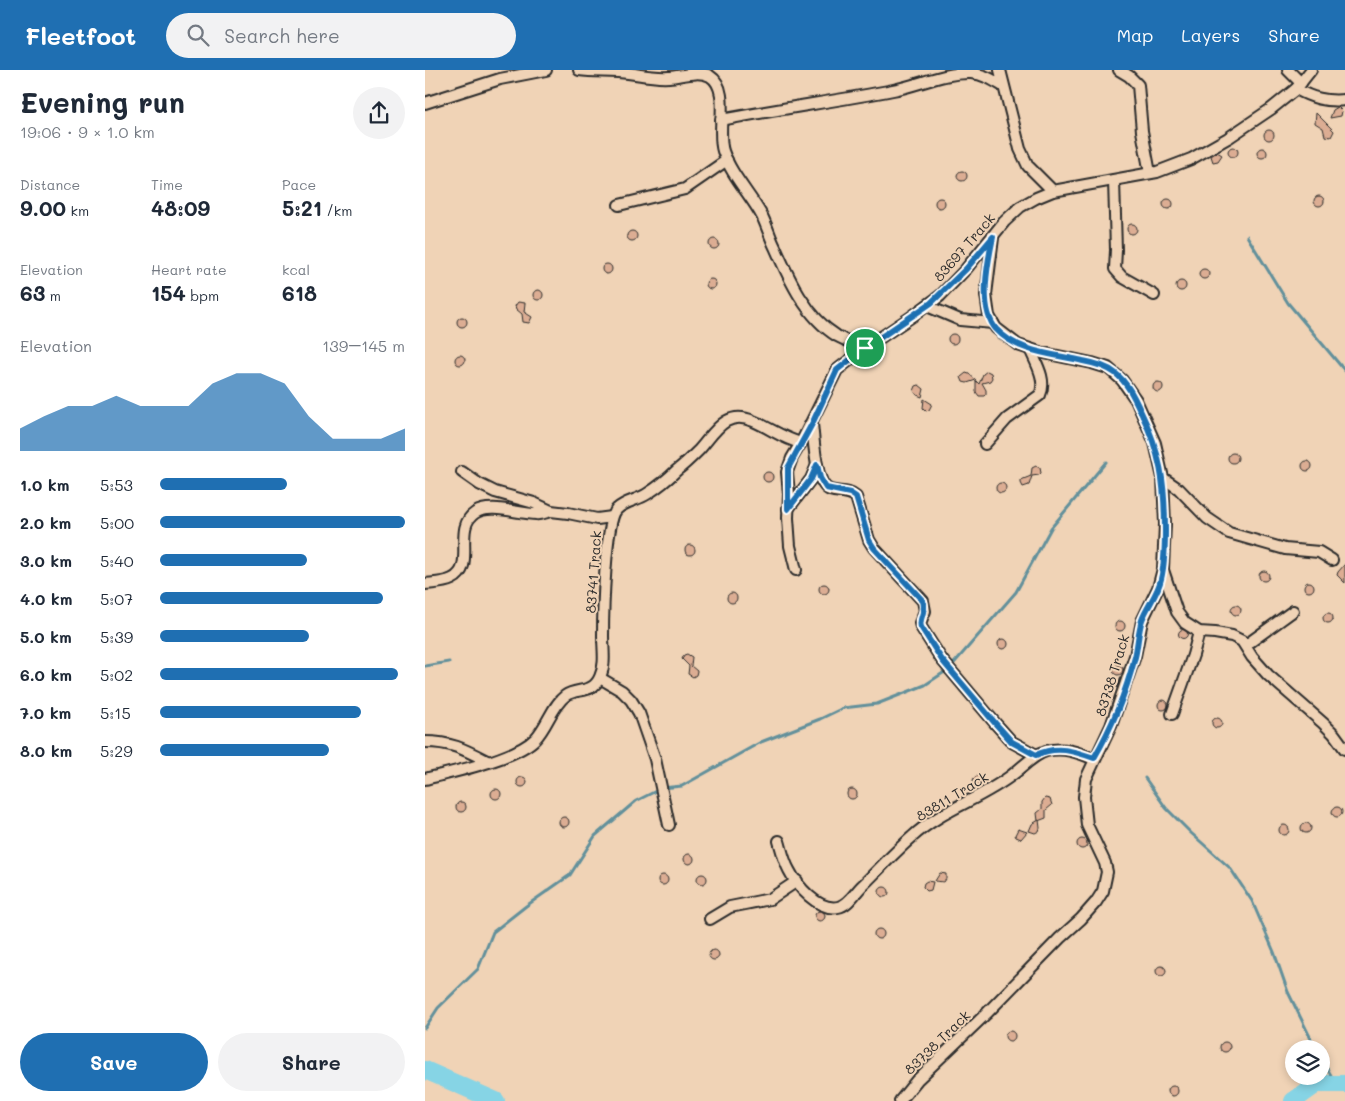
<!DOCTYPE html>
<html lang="en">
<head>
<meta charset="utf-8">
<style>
  :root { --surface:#fff; --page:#f2f2f3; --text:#1f2937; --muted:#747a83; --accent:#1f6fb2 }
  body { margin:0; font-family:Mali,sans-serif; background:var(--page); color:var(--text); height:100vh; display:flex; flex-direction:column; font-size:19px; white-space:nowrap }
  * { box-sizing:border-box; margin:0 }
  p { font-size:16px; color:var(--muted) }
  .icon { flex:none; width:28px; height:28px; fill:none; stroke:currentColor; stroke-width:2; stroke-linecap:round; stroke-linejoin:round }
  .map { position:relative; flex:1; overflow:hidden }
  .sheet { display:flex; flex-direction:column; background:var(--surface); width:425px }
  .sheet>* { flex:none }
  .fabs { position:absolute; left:860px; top:970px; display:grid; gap:10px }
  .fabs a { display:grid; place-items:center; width:45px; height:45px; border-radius:50%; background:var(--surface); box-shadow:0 2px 8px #0003; font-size:25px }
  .pin { position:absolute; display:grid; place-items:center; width:42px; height:42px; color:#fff; margin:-21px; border:2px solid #fff; border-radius:50%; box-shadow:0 1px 5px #0007 }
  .round { display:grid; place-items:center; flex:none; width:52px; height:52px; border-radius:26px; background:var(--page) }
  .headline { display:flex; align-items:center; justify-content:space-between; height:85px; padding:0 20px }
  h1 { font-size:28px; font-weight:700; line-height:38px }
  .figures { display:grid; grid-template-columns:repeat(3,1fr); gap:8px; height:85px; padding:5px 20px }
  .figures div { display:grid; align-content:center }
  .figures b { font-size:21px; font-weight:700 }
  .figures small { font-size:14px; font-weight:400 }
  .figures p { font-size:14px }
  .chart { height:140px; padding:10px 20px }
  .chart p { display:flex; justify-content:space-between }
  .chart svg { width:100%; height:90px; margin-top:5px; fill:var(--accent); opacity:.7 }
  .primary-button { display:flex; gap:10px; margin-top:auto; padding:10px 20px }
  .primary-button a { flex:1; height:58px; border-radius:30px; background:var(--accent); color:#fff; font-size:20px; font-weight:700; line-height:58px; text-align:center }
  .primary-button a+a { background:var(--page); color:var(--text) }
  ul { padding:0 20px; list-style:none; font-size:16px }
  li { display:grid; grid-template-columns:80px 60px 1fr; align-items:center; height:38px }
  li i { height:12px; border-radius:6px; background:var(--accent) }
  header { display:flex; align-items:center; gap:30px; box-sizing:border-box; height:70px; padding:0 25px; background:var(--accent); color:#fff }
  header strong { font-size:24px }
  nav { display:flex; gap:28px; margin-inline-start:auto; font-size:18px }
  .search { width:350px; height:45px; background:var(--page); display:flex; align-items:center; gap:12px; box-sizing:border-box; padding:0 18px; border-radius:28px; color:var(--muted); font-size:19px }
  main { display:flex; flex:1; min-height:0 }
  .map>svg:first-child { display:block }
</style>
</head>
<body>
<header>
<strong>Fleetfoot</strong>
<div class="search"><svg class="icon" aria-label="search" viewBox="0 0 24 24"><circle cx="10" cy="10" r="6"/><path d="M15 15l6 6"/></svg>Search here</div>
<nav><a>Map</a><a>Layers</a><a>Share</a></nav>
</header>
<main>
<section class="sheet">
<div class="headline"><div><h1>Evening run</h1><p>19:06 · 9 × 1.0 km</p></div><a class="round"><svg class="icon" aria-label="share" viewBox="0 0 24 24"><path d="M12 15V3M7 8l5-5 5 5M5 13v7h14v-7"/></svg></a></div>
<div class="figures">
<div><p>Distance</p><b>9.00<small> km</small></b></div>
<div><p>Time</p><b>48:09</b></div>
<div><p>Pace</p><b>5:21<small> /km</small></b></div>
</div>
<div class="figures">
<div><p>Elevation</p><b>63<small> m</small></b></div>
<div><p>Heart rate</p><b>154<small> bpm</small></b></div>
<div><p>kcal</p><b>618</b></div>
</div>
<div class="chart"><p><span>Elevation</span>139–145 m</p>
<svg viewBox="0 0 160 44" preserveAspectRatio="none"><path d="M0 44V33L10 27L20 22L30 22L40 17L50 22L60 22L70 22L80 11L90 6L100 6L110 11L120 27L130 38L140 38L150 38L160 33V44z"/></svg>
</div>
<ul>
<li><b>1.0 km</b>5:53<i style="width:52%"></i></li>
<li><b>2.0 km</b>5:00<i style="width:100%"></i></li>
<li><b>3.0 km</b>5:40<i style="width:60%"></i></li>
<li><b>4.0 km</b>5:07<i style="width:91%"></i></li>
<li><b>5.0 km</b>5:39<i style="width:61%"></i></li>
<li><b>6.0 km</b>5:02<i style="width:97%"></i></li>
<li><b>7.0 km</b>5:15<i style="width:82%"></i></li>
<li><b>8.0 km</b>5:29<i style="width:69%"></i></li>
</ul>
<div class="primary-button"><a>Save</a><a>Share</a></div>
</section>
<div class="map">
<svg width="920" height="1031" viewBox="0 0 920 1031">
  <rect width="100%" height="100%" fill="#f0d3b6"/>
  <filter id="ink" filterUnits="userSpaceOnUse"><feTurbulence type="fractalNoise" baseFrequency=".02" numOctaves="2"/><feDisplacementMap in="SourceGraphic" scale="10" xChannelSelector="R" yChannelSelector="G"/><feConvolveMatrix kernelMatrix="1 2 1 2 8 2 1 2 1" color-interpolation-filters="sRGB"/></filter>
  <g filter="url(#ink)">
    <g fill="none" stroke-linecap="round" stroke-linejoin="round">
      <!-- stream -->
      <g stroke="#62909b" stroke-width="3">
        <path d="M822 166 863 233 920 301"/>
        <path d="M0 596 24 592"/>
        <path d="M720 708 741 738 766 763 805 798 827 831 849 882 863 922 891 979"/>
        <path d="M0 958 13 938 53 899 68 862 101 836 145 805 170 766 211 731 237 718 257 716 336 672 395 649 418 638 452 634 500 615 524 599 591 522 626 458 681 392"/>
        <path d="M896 988 911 1014"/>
      </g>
      <!-- river -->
      <g stroke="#86d4e5" stroke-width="18">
        <path d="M0 1000 71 1031"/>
        <path d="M868 1031 892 1014H920"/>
      </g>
    </g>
    <!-- building -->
    <g fill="#dcad93" stroke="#2b2b2b">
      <path d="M913 37 917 41 916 46 905 48 908 40Z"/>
      <path d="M891 43 909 61 906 67 900 66 898 58 890 53Z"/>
      <circle cx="844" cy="65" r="5"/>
      <circle cx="808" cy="82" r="5"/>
      <circle cx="837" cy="83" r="5"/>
      <path d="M792 82 797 85 793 91 788 92 786 86Z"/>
      <circle cx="537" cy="106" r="5"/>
      <circle cx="894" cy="131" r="5"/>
      <circle cx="515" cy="133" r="5"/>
      <circle cx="743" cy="134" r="5"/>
      <circle cx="707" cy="159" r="5"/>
      <circle cx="207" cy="166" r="5"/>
      <circle cx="289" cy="174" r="5"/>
      <circle cx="182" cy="199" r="5"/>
      <circle cx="779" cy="204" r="5"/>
      <circle cx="286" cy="214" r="5"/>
      <circle cx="756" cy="216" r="5"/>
      <circle cx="113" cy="225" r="5"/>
      <path d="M93 232 100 233 99 242 107 247 104 253 98 252 97 244 91 239 90 236Z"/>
      <circle cx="37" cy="252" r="5"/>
      <circle cx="528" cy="269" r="5"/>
      <circle cx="35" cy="290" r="5"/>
      <path d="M562 301 566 303 567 308 565 311 557 313 561 320V324L559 326H554L551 322V311L554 314 558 304Z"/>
      <path d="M541 303 544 304 551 310 542 313 538 312 536 307Z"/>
      <circle cx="733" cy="317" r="5"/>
      <path d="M494 315 499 319 497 327 492 325 489 321 491 316Z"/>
      <path d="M499 329 507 334 504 340 501 341 498 338Z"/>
      <circle cx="808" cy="388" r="5"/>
      <circle cx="882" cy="396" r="5"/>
      <path d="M611 396 615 398 616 403 614 405 607 406 604 415 598 417 596 413V410L606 406 607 398Z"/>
      <circle cx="343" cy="407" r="5"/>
      <circle cx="576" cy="418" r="5"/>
      <circle cx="265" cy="480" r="5"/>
      <path d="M920 494V513L912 505 913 502Z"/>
      <circle cx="839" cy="506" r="5"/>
      <circle cx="884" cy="517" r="5"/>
      <circle cx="399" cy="519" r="5"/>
      <circle cx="307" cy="528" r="5"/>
      <circle cx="811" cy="540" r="5"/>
      <circle cx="903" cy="548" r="5"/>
      <circle cx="695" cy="556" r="5"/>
      <circle cx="758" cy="564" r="4.5"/>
      <circle cx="578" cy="574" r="5"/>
      <path d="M262 584 267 587 266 596 272 601 271 605 268 607 263 604 264 596 257 589 259 585Z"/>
      <circle cx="693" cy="600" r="5"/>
      <circle cx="738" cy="635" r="5"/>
      <circle cx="792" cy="653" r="5"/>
      <circle cx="553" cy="711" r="5"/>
      <circle cx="97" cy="712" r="5"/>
      <circle cx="427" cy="724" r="5"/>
      <circle cx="71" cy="724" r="5"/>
      <path d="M620 728 625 729 627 735 621 740V748L613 751 612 743 617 739V732Z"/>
      <circle cx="36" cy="737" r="5"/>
      <circle cx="912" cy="742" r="5"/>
      <circle cx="139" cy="752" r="5"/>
      <path d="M614 750 615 758 614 761 610 763 604 761 607 754Z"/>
      <circle cx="881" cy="758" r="5"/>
      <circle cx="859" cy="760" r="5"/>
      <path d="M593 759 602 762 596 769 591 767 590 765Z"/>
      <circle cx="657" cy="774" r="5"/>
      <circle cx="264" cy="789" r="5"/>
      <path d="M515 803 521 804V809L519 812 510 811Z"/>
      <circle cx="277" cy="809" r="5"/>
      <circle cx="238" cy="810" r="5"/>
      <path d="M502 811 508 812 506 820 502 821 498 817 499 813Z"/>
      <circle cx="459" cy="822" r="5"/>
      <circle cx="395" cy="846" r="5"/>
      <circle cx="454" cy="864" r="5"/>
      <circle cx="289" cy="885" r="5"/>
      <circle cx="736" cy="901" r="5"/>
      <circle cx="585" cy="966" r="5"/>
      <circle cx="800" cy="977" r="5"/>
      <circle cx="748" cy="1021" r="5"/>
    </g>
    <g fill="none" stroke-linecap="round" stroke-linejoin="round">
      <defs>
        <g id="minor">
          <path d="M154 0C170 2 187 1 203 3 217 5 230 8 244 7 257 6 273 0 285 6 306 19 291 60 298 81 306 105 325 124 337 146 342 156 345 167 350 177 364 209 381 247 412 266 421 271 431 274 440 278"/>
          <path d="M575 0 595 79 603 96 628 121"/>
          <path d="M694 0 704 6 713 15 717 61 725 103"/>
          <path d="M863 0 876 13"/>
          <path d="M871 19C887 28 901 32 920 30"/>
          <path d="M0 33 75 9 121 0"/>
          <path d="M296 50C353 39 411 31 468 20 494 15 520 2 546 3 558 4 568 10 578 16"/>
          <path d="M689 110 691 180 690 199 697 207 729 225"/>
          <path d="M194 135 260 119 302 90"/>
          <path d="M502 236 535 250 568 253"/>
          <path d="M387 354C389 368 390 415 405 420 414 423 423 420 431 427L444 470 449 478 498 531 500 541 495 553 496 557 517 590 570 653 587 672 611 685"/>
          <path d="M560 374 582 349 615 325C622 310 611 293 605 279"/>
          <path d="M37 402 54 414 70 422 109 433 126 441 143 443 172 449 187 447"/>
          <path d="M738 408 754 419 782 448 804 463 860 479 894 482 907 490"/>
          <path d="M363 439 386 409 392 395"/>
          <path d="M371 500 365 476 363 448 364 424 362 402 367 388 376 373"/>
          <path d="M738 500 752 542 760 553 774 562 790 563 807 566 817 571 827 587 843 605 898 653 909 664 920 679"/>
          <path d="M0 514C9 513 19 513 27 509 52 497 27 458 50 443 65 433 94 444 111 444 116 445 121 442 126 441"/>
          <path d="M821 575 868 541"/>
          <path d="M175 608 197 621 206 630 214 643 230 689 244 755"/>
          <path d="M747 644 768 585 774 562"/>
          <path d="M0 672C26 672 39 679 62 691"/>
          <path d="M0 709C28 702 90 689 110 669 122 657 127 636 140 626 152 617 167 625 175 607 181 594 178 580 178 566 178 546 180 450 192 439 200 431 213 430 222 424 233 417 243 409 252 400 260 394 267 387 274 380 290 362 301 339 328 351 345 358 359 369 376 373L412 300 440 278 489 245 515 226 541 199 579 152 595 137 611 128 628 121 732 102 766 89 803 68 846 39 871 19 886 0"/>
          <path d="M354 771C357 781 359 791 364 800 372 816 393 841 413 837 424 835 430 822 438 815 454 799 470 782 487 767 516 740 556 729 587 705 598 697 608 685 621 681 639 677 653 682 669 689"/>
          <path d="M285 849 305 837 345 829 372 811"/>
          <path d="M475 1031 492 1010 561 944 635 868 656 849 671 832 678 821 682 802 680 793 662 755 659 727 661 709 686 656 710 586 717 551 733 518 738 499 740 454 738 408 730 373 711 330 697 310 683 298 667 293 614 282 593 275 571 258 564 246 561 225 568 168"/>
        </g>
      </defs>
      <!-- minor casing -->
      <use href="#minor" stroke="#2b2b2b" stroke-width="14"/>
      <!-- minor -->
      <use href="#minor" stroke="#f0d3b6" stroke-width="10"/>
    </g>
  </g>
  <g fill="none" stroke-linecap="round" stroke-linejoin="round" filter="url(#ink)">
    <defs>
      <path id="route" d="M568 167C563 191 553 238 571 259 593 283 629 284 658 291 669 293 681 296 690 303 702 312 709 327 715 340 736 383 740 413 740 460 740 476 740 493 736 509 733 524 722 536 717 550 713 562 713 575 710 587 701 622 687 657 669 688 649 681 632 675 611 685L587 672 570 653 517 590 496 557C493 548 502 542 498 531L449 478 444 470 431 427 425 423 401 418 395 408 392 395 386 409 363 439V398L387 354 412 300 440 278 506 233 541 199Z"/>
    </defs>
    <!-- route casing -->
    <use href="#route" stroke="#fff" stroke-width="10"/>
    <!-- route -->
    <use href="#route" stroke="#1f6fb2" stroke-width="6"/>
  </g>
  <g text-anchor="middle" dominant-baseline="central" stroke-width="4" stroke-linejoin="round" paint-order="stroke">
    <!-- street labels -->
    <g font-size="14" fill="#2b2b2b" stroke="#f0d3b6">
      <text transform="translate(539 177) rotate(-49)">83697 Track</text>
      <text transform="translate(168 502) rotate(-86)">83741 Track</text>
      <text transform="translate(687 605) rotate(-73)">83738 Track</text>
      <text transform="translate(527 726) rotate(-31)">83811 Track</text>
      <text transform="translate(512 972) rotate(-44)">83738 Track</text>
    </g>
  </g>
</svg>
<div class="fabs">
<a><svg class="icon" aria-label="layers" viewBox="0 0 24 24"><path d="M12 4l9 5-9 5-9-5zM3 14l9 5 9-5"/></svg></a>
</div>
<div class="pin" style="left:440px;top:278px;background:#1e9e55"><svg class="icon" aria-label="arrive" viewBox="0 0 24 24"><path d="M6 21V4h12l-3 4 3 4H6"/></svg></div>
</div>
</main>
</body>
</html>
